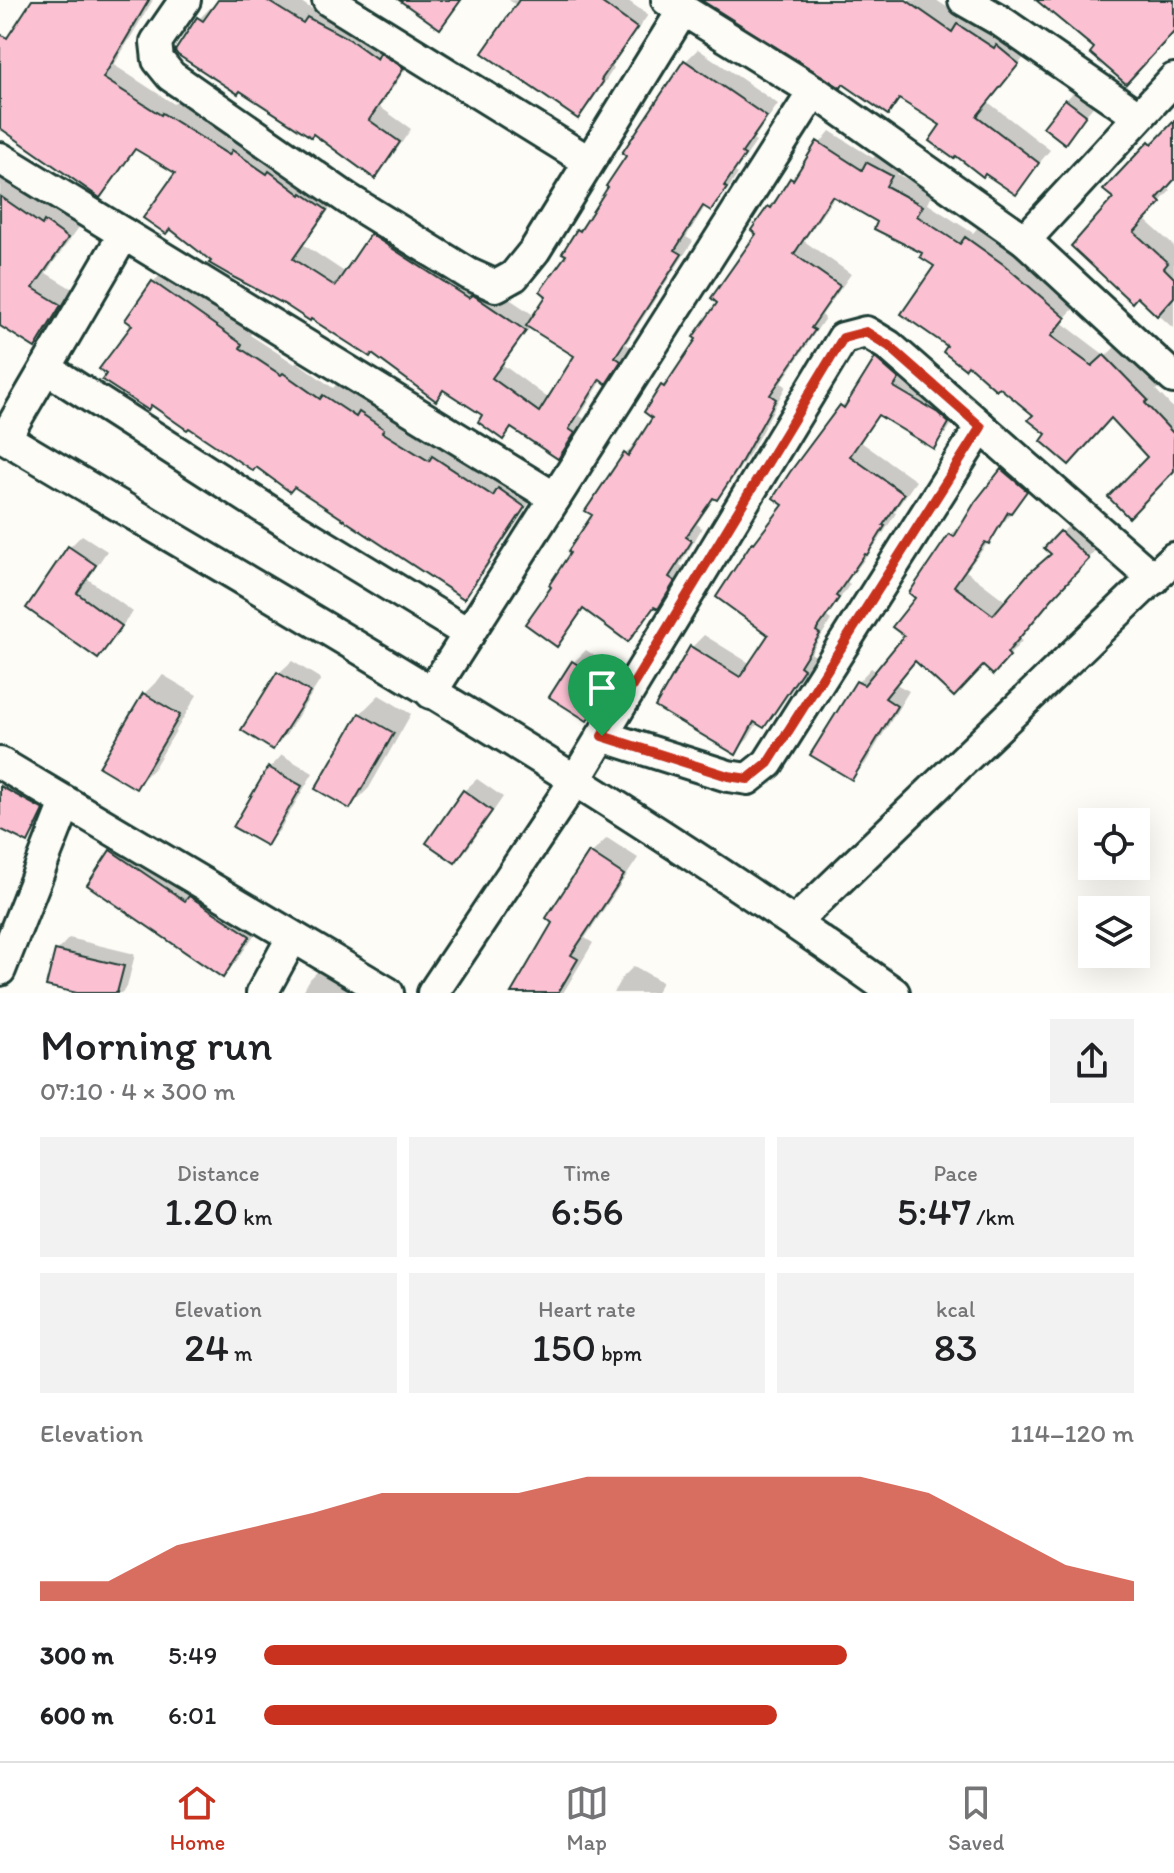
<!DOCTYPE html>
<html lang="en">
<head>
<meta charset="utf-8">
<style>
  :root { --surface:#fff; --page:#f2f2f2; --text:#202124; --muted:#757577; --line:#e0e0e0; --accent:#c8321e }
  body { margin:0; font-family:Itim,sans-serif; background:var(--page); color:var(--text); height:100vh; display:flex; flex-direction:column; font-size:30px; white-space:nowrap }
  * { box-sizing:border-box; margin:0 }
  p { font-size:26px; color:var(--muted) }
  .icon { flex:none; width:44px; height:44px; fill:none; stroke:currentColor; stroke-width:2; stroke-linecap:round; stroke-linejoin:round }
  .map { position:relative; height:993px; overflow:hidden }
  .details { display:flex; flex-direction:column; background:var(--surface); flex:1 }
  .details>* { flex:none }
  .fabs { position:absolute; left:1078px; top:808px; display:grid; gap:16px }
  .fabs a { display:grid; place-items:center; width:72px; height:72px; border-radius:0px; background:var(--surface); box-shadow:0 8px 32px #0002; font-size:40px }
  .pin { position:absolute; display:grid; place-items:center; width:68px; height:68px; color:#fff; margin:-82px -34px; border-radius:50% 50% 50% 0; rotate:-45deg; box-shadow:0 0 8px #0007 }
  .pin .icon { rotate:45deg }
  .round { display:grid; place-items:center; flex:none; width:84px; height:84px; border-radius:0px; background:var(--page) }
  .head { display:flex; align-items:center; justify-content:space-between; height:136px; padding:0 40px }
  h1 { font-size:44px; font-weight:600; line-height:60px }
  .figures { display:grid; grid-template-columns:repeat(3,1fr); gap:12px; height:136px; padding:8px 40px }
  .figures div { display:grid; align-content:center; border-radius:0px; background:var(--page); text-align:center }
  .figures b { font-size:40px; font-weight:600 }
  .figures small { font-size:22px; font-weight:400 }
  .figures p { font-size:22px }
  .chart { height:224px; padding:16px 40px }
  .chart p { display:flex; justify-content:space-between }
  .chart svg { width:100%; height:144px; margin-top:8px; fill:var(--accent); opacity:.7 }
  ul { padding:0 40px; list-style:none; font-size:26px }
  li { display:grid; grid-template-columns:128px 96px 1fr; align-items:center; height:60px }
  li i { height:20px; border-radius:10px; background:var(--accent) }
  .dock { display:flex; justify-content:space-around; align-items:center; height:112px; border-top:2px solid var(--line); background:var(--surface); font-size:22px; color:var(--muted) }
  .dock a { display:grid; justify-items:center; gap:4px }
  .dock .current { color:var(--accent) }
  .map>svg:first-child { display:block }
</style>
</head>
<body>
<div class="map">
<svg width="1174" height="993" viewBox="0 0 1174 993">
  <rect width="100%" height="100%" fill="#fdfcf7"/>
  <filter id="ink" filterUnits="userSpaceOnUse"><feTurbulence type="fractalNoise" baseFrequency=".0125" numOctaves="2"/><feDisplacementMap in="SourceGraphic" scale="16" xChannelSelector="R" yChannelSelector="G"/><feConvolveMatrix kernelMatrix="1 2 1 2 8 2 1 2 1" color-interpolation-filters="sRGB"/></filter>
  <g filter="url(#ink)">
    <!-- shadow -->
    <g fill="#0003" fill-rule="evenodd">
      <path d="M34 0H153L114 65 174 104 177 101 243 143 338 197 304 245 346 273 371 235 384 222 487 284 535 316 548 295 578 230 591 218 685 62 698 49 778 104 753 140 756 142 735 172 738 174 723 196 711 209 706 205 686 237 693 241 626 344 632 348 619 369 606 381 603 379 580 416 586 420 571 444 558 457 513 427 502 437 485 415 445 389 436 398 177 172 137 148 112 183 99 195 4 129 0 133V45ZM530 327 577 356 548 398 503 365Z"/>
      <path d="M220 0H298L315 11 321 5 415 55 380 107 411 129 387 164 374 177 199 19 212 6 214 8Z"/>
      <path d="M509 0H627L648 15 612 66 614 68 590 104 577 116 517 6Z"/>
      <path d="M719 0H936L965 19 971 13 1030 50 988 102 1050 150 1015 193 943 125 902 98 888 112Z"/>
      <path d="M1079 87 1097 102 1064 141 1066 100Z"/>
      <path d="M830 131 873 158 880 151 903 164 897 174 933 193 928 204 973 233 979 226 1015 252 1077 305 1061 322 1106 356 1118 344 1159 387 1156 390 1174 409V473L1169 477 1111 416 1048 433 1035 414 950 345 936 265 925 252 880 222 835 196 804 241 851 274 822 315 825 318 781 383 786 386 750 453 728 486 715 497 697 524 702 528 680 565 685 568 669 595 657 607 656 606 628 639 585 609 557 644 554 587 625 455 655 417 662 386 674 374 720 303 759 233 769 207Z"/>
      <path d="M1153 140 1174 163V179L1167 187 1171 190 1144 219 1174 246V329L1137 295 1116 198 1142 151Z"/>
      <path d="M0 174 57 211 60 208 82 223 46 273 74 290 49 331 34 345 0 324Z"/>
      <path d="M166 270 253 331 250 335 295 364 297 362 333 388 337 384 369 405 373 401 395 416 393 419 442 449 446 445 536 493 476 584 463 597 135 324 153 282Z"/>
      <path d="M889 347 961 410 946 433 934 446 880 414 861 442 916 481 894 512 896 513 879 540 847 582 850 584 827 617 831 620 811 653 815 656 776 713 763 726 758 722 748 739 735 752 658 707 692 647 704 635 751 664 771 635 753 543 786 504 842 406 854 394 876 360Z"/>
      <path d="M1016 457 1039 477 966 571 1007 602 1053 553 1047 548 1075 519 1101 544 1064 584 1019 639 1022 641 1006 659 916 660 896 684 909 691 865 764 851 778 813 755 858 682 871 668 877 672 907 636 918 598 911 593 951 535Z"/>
      <path d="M82 535 107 551 88 579 133 612 98 656 29 607 70 547Z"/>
      <path d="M586 650 621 673 599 706 587 718 573 663Z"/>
      <path d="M292 661 321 679 286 735 273 747 279 673Z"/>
      <path d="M163 675 197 695 154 768 135 787 144 694Z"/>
      <path d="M379 695 411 714 369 788 350 807 360 714Z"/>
      <path d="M282 755 313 773 279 831 266 844 270 768Z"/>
      <path d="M0 768 55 797 40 828 28 840 0 826Z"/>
      <path d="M477 779 503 797 468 848 455 861 464 791Z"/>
      <path d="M127 836 265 919 238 959 222 975 112 851Z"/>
      <path d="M607 838 638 858 585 938 593 943 563 993H513L591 854Z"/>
      <path d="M69 938 135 954 127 987 121 993H86L57 951Z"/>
      <path d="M323 966 372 993H302L310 979Z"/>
      <path d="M634 966 662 982 656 993H613L621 979Z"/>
    </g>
    <!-- building -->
    <g fill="#fbc1d3" stroke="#1f3d34" stroke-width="2">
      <path d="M32 0H149L103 78 161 115 162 113 229 155 232 150 267 174 269 171 301 195 302 193 327 210 293 259 335 286 370 234 469 298 473 295 526 331 492 378 539 412 574 356 526 326 546 296 540 291 566 255 562 253 577 229 580 231 608 187 606 186 626 156 622 153 684 60 767 117 742 153 745 155 724 186 727 188 711 211 703 206 675 250 682 254 615 357 621 361 606 384 600 379 569 429 575 433 558 459 511 428 503 440 478 422 482 415 443 390 436 401 372 354 370 357 311 319 310 321 284 304 235 278 209 263 211 261 170 229 166 234 143 218 175 173 135 149 100 198 0 128V34L7 38Z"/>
      <path d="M218 0H266L303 23 307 17 349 39 377 59 380 53 404 68 369 120 400 142 375 179 313 134 311 137 240 91 238 94 178 55 175 51 197 17 203 21Z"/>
      <path d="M399 0H461L440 29Z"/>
      <path d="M519 0H598L637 28 601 80 603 82 578 119 482 53Z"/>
      <path d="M701 0H906L952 32 957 24 994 48 996 45 1019 64 977 116 1039 163 1016 195 985 174 983 177 956 156 954 159 929 141 940 125 899 99 888 115 843 84 841 88Z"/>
      <path d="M1036 0H1174V32L1126 84 1090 53 1094 48Z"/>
      <path d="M1065 99 1086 115 1065 144 1043 127Z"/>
      <path d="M1174 121V180L1157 199 1161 203 1134 232 1168 263 1164 268 1174 278V297L1157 316 1137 297 1132 303 1071 246 1113 198 1103 190 1149 141 1152 144Z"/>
      <path d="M817 141 862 170 866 162 892 176 886 186 923 206 917 216 960 244 965 237 1003 264 1066 318 1051 336 1092 366 1104 355 1148 400 1145 403 1174 434V471L1129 518 1108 497 1147 457 1111 418 1069 465 1041 441 1046 434 1028 420 1033 415 999 387 996 390 968 365 965 369 943 352 947 346 901 314 934 266 920 257 922 253 874 229 877 222 832 196 794 254 840 286 811 328 815 330 770 395 776 399 738 468 717 500 713 498 686 537 692 541 669 577 675 581 658 609 654 607 628 642 583 609 557 647 525 624 551 587 549 585 570 553 568 551 592 515 585 511 624 453 628 456 652 418 644 412 661 385 664 387 696 339 693 337 717 303 711 298 756 234 751 230 768 206 771 208 790 178 793 180Z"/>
      <path d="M0 196 42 225 44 221 68 238 33 288 61 305 35 348 0 326Z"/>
      <path d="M152 281 242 344 240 348 281 375 283 373 320 399 323 395 356 417 359 412 384 429 382 432 429 461 432 456 493 496 498 488 525 507 464 599 294 487 290 492 256 467 253 471 189 428 187 430 151 405 148 410 102 380 106 374 99 369 132 325 125 320Z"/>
      <path d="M875 358 899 379 894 387 938 413 949 423 934 449 878 415 850 456 904 494 883 525 885 526 867 555 865 554 836 596 839 598 816 631 820 634 800 666 804 669 764 728 754 722 736 755 655 707 690 646 740 677 768 635 716 597 752 542 754 543 783 505 773 498 790 472 840 405 844 408Z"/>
      <path d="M1001 469 1027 491 1011 513 1008 512 989 544 985 542 954 586 993 615 1028 574 1051 554 1044 548 1060 531 1089 559 1051 600 1007 653 1010 656 993 675 983 666 954 697 915 661 885 698 897 706 852 780 810 755 856 681 864 685 904 636 892 627 915 598 909 593 949 534 954 537 975 502Z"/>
      <path d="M68 546 96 565 77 593 122 626 98 659 26 608Z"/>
      <path d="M572 661 610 686 587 721 549 697Z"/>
      <path d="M277 672 310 692 273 750 241 730Z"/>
      <path d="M143 693 180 715 136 789 99 767Z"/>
      <path d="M359 713 394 733 350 809 315 789Z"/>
      <path d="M268 767 302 786 267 846 233 827Z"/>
      <path d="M0 786 44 810 28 843 0 829Z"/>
      <path d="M463 790 492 811 455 863 426 843Z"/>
      <path d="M110 850 185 901 189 896 250 936 223 978 87 885Z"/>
      <path d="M589 852 624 875 571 955 578 959 558 993H511L552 923 546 918Z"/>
      <path d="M55 950 124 966 117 993H77L46 986Z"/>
    </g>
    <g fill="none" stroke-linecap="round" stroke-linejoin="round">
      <defs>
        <g id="minor">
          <path d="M185 0 156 42 158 60 171 76 348 199 469 274 496 286 514 276 535 250 683 10"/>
          <path d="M328 0 588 161"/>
          <path d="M667 0 814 91 1025 240 1174 378"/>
          <path d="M964 0 999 20 1138 116"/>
          <path d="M0 158 555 498"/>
          <path d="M1025 240 1174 79"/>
          <path d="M46 368 289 524 469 634"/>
          <path d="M0 435C302 615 608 788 894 993"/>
          <path d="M5 438 124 234"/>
          <path d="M431 693 814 91"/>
          <path d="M602 736 728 776 748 779 768 763 981 427"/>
          <path d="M0 763 388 993"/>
          <path d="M795 922 1174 558"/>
          <path d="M0 970 66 803"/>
          <path d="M262 993 292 938"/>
          <path d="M433 993 576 779 843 338 866 332 889 346 1154 579"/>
        </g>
      </defs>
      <!-- minor casing -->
      <use href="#minor" stroke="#1f3d34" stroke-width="36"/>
      <!-- minor -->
      <use href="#minor" stroke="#fdfcf7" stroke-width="30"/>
    </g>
  </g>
  <g fill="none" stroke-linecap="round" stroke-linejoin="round" filter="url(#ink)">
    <defs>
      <path id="route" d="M866 332 889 346 981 427 768 763 748 779 728 776 602 736 843 338Z"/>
    </defs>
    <!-- route casing -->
    <use href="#route" stroke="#fff" stroke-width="16"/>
    <!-- route -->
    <use href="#route" stroke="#c8321e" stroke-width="10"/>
  </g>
</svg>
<div class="fabs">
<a><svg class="icon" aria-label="locate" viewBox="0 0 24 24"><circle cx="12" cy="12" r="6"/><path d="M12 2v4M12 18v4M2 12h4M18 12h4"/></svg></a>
<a><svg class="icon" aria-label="layers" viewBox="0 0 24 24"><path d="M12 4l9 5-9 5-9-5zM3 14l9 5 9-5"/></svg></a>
</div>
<div class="pin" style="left:602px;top:736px;background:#1e9e55"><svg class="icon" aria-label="arrive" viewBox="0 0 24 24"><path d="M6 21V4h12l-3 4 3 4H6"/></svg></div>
</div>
<section class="details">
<div class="head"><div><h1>Morning run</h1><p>07:10 · 4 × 300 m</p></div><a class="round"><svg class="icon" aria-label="share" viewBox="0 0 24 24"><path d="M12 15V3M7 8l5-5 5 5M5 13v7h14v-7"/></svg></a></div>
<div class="figures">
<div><p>Distance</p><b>1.20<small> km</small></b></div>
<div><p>Time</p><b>6:56</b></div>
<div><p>Pace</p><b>5:47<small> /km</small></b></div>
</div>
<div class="figures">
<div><p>Elevation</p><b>24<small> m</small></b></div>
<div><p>Heart rate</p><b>150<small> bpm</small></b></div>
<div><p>kcal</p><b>83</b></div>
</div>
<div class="chart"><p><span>Elevation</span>114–120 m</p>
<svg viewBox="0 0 160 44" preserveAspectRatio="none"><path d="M0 44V38L10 38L20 27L30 22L40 17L50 11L60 11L70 11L80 6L90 6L100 6L110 6L120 6L130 11L140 22L150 33L160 38V44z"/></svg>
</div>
<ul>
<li><b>300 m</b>5:49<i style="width:67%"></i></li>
<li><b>600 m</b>6:01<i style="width:59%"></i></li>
</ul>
</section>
<nav class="dock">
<a class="current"><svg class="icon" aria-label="home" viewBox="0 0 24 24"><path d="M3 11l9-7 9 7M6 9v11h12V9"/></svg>Home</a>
<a><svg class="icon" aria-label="map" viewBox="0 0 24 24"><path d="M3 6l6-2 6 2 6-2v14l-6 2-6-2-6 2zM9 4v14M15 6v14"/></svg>Map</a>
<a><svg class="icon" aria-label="saved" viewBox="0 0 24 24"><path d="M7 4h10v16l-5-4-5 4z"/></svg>Saved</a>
</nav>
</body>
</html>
